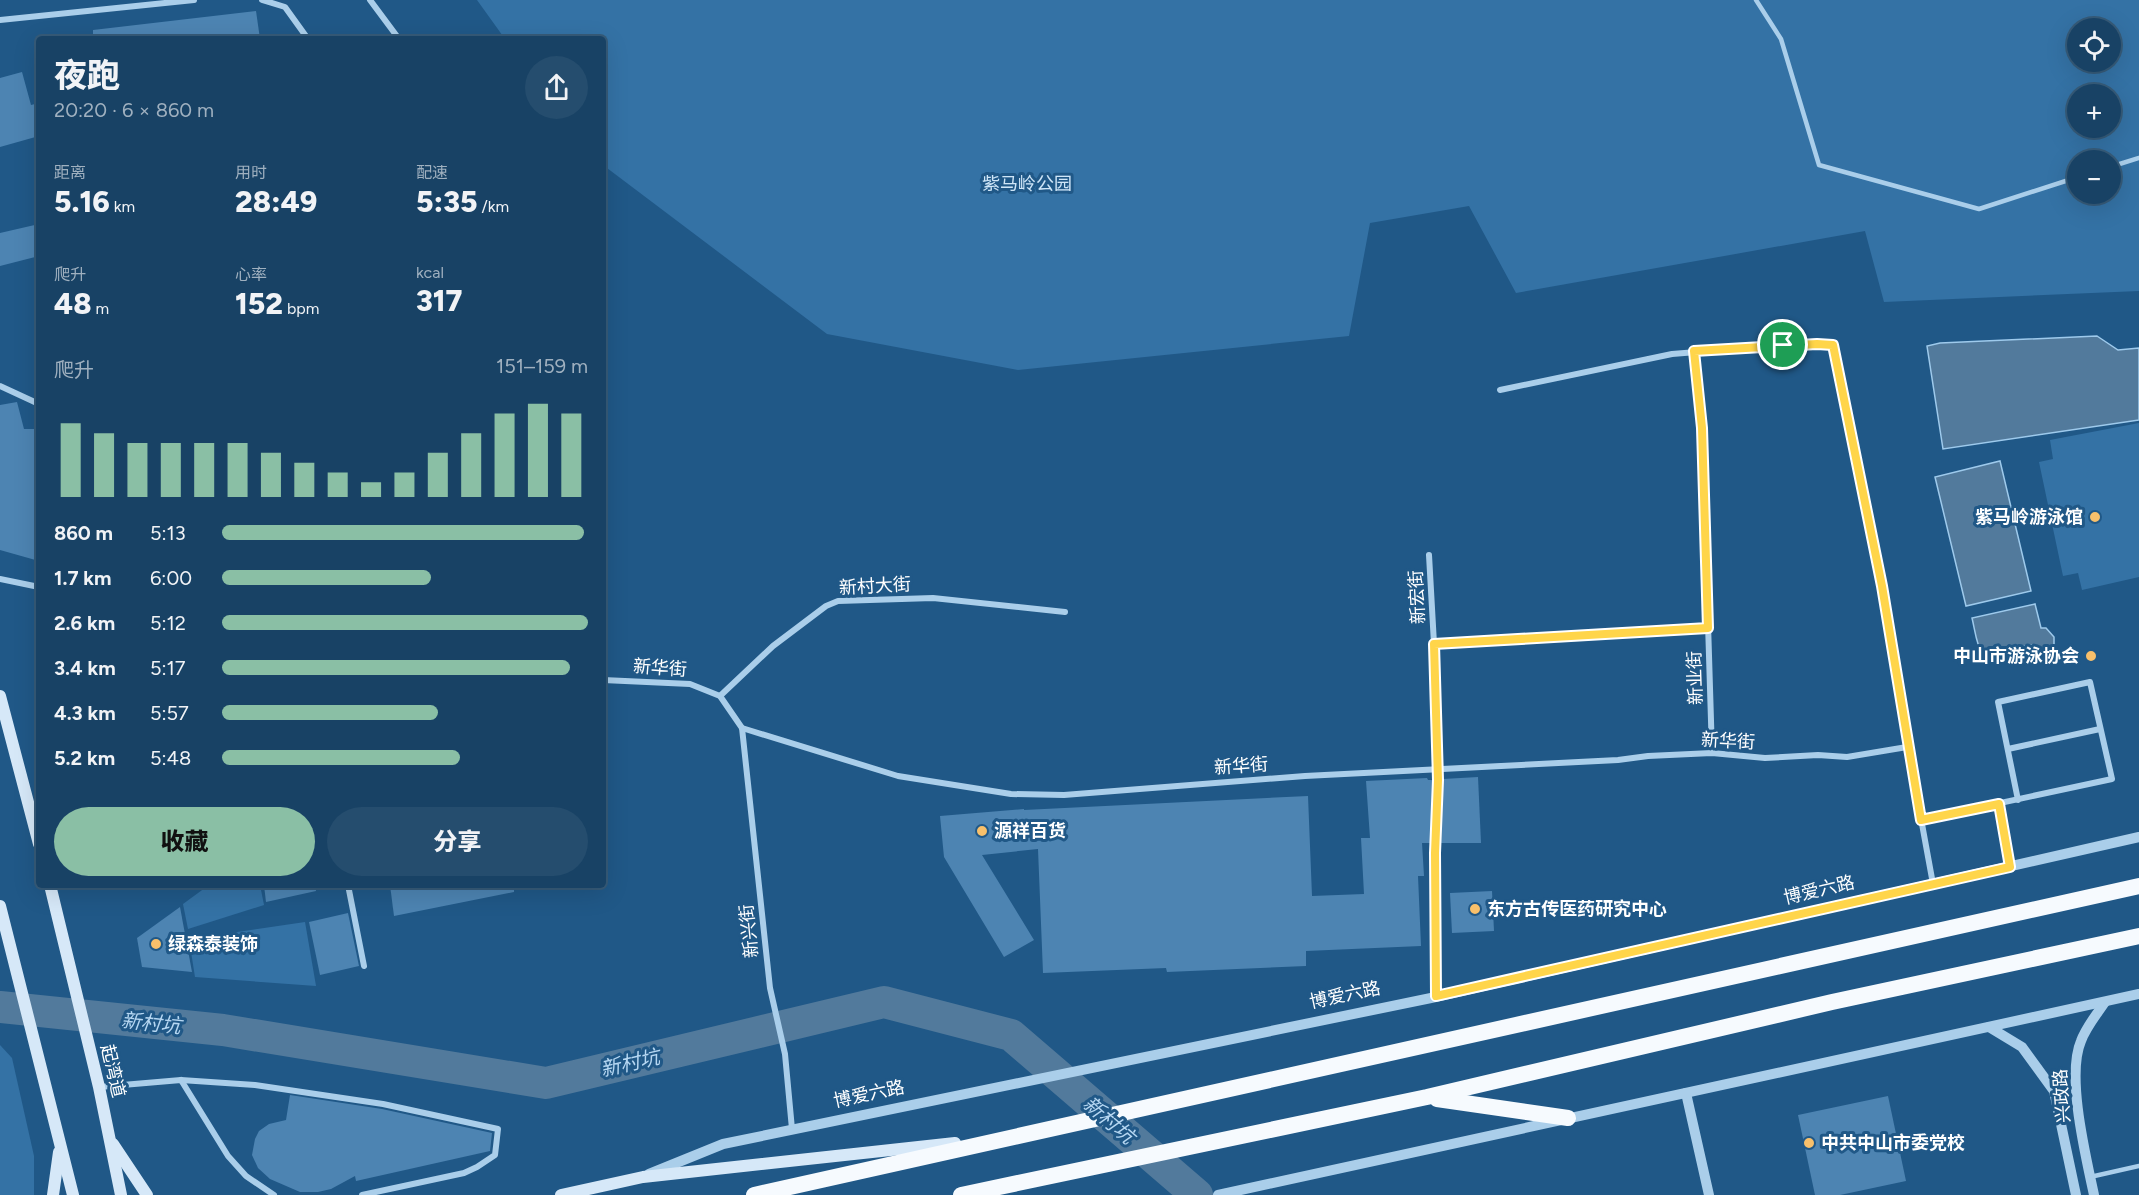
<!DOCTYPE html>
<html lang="zh">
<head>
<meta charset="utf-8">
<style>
  :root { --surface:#184265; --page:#254d6e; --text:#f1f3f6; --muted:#9fb0bf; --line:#365b79; --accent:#8abfa5 }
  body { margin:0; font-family:Figtree,"Noto Sans SC",sans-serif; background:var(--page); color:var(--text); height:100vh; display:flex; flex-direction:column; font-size:22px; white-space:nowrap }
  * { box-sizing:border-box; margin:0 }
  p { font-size:20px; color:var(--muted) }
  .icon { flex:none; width:33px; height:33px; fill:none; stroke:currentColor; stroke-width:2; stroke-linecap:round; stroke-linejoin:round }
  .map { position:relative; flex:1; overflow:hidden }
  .drawer { position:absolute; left:36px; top:36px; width:570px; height:852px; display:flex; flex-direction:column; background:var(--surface); border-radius:6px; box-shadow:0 6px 24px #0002,0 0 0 2px var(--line) }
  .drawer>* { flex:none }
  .buttons { position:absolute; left:2067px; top:18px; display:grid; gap:12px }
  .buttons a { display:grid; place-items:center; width:54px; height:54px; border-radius:50%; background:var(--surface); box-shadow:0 6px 24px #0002,0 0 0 2px var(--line); font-size:30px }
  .pin { position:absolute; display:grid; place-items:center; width:51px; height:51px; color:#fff; margin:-26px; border:3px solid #fff; border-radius:50%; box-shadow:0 2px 6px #0007 }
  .round { display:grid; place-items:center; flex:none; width:63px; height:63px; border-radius:32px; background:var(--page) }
  .overview { display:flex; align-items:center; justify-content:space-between; height:102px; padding:0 18px }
  h1 { font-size:33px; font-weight:800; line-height:45px }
  .stats { display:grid; grid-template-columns:repeat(3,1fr); gap:9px; height:102px; padding:6px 18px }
  .stats div { display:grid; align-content:center }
  .stats b { font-size:30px; font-weight:800 }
  .stats small { font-size:16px; font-weight:400 }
  .stats p { font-size:16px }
  .chart { height:168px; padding:12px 18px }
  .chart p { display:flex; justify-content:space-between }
  .chart svg { width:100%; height:108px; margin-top:6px; stroke:var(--accent); stroke-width:6 }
  .action { display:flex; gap:12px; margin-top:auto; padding:12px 18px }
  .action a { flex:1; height:69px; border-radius:36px; background:var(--accent); color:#111; font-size:24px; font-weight:800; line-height:69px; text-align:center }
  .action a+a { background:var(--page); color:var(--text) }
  ul { padding:0 18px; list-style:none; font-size:20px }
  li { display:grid; grid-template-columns:96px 72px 1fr; align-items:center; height:45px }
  li i { height:15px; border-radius:8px; background:var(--accent) }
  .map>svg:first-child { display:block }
</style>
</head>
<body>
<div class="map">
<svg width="2139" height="1195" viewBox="0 0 2139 1195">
  <rect width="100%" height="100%" fill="#205887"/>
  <!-- green -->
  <g fill="#3472a5" fill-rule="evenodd">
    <path d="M477 0H2139V291L1884 302 1865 231 1516 293 1469 206 1370 223 1349 336 1018 370 827 334 603 165V39H505ZM2078 28H2110V62H2078ZM2078 94H2110V128H2078ZM2078 160H2110V194H2078Z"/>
    <path d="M2139 423V577L2082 590 2078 573 2063 576 2039 462 2053 459 2050 440Z"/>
    <path d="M209 885H260L264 905 188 929 183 904Z"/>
    <path d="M305 922 316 986 195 977 189 939Z"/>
    <path d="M0 1045 12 1058 34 1156V1195H0Z"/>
  </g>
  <!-- water -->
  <g fill="#527a9c" stroke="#9ecaec" stroke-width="1.5">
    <path d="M2097 336 2118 350 2139 348V420L1943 449 1927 346 1940 343Z"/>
    <path d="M2000 461 2031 591 1966 606 1935 477Z"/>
    <path d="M2035 604 2041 628H2046L2054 637V648C2046 654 2039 652 2033 645L2013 648 2009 658C1978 674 1977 638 1972 618Z"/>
  </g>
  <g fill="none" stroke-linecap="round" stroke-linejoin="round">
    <!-- river -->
    <path stroke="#527a9c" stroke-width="32" d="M0 1007 223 1030 546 1083 884 1002 1011 1035 1197 1195"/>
  </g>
  <!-- building -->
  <g fill="#4d84b2">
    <path d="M256 11 260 39H93V30Z"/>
    <path d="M22 72 31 105 39 103V136L0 147V78Z"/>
    <path d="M39 224V256L0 266V233Z"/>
    <path d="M17 402 24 429H39V561L0 550V405Z"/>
    <path d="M1478 777 1481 843H1441L1443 779Z"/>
    <path d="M1427 778 1428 780H1433L1430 843H1422L1424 876H1418L1421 946 1306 951V966L1167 972 1166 968 1043 973 1038 849 982 855 1034 940 1004 957 944 857 940 816 1024 809V810L1308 796 1312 896 1364 894 1361 838H1370L1366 781Z"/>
    <path d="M264 885H315L316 891 266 902Z"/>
    <path d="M390 885H514V892L394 916Z"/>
    <path d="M1492 891 1494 931 1452 933 1450 893Z"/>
    <path d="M180 907 192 972 142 967 137 938Z"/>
    <path d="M348 913 359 966 320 975 309 922Z"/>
    <path d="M290 1095 382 1109 492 1133 490 1151 356 1181 355 1176 331 1189 318 1192H300L270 1179 258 1168 252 1155 255 1139 259 1131 269 1124 286 1120Z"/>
    <path d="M1888 1096 1906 1181 1840 1195H1815L1798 1115Z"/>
  </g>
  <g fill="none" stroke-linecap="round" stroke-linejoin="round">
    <!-- service -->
    <g stroke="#aaceea" stroke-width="4.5">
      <path d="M1756 0 1781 39 1819 165 1979 209 2078 177"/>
      <path d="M2110 167 2139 158"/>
      <path d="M2090 1177 2139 1166"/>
    </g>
    <!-- minor -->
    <g stroke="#aaceea" stroke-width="6">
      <path d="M262 0 285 7 308 39"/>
      <path d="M370 0 399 39"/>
      <path d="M0 20 194 0"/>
      <path d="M1694 351 1702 428 1712 753"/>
      <path d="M0 386 39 404"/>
      <path d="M1500 390 1672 354 1783 345H1833L1882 586 1909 753 1933 884"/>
      <path d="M1429 555 1434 644 1438 780 1435 853 1436 996"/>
      <path d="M0 579 39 587"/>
      <path d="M1434 644 1708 628"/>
      <path d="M603 680 690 684 720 696 742 728 898 776 1011 794 1064 795 1305 776 1618 760 1648 756 1712 753 1765 758 1818 755 1847 757 1907 747"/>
      <path d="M720 696 773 646 826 606 838 601 933 598 1065 612"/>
      <path d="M742 728 770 988 785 1054 792 1129"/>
      <path d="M2008 749 2100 729"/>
      <path d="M1999 804 2010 867"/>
      <path d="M1921 820 2112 779 2090 682 1998 702 2018 800"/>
      <path d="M348 885 364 966"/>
      <path d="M181 1080 228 1156 246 1176 274 1195"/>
      <path d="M99 1087 181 1080 255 1085 383 1104 498 1129 495 1155 477 1167 464 1173 362 1195"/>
    </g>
    <!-- tertiary -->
    <g stroke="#aaceea" stroke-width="10">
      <path d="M1989 1027 2022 1047 2054 1091 2076 1195"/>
      <path d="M1686 1093 1709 1195"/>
      <path d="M649 1174 723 1144 1431 998 2139 837"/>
      <path d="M1218 1195 2139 994"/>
      <path d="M2094 1195C2086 1157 2066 1076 2081 1041 2086 1027 2097 1014 2105 1002"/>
    </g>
    <!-- secondary -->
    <g stroke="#d6e8f8" stroke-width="12">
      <path d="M0 696 39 844"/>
      <path d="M50 885 99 1087 121 1195"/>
      <path d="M0 906 73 1195"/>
      <path d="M113 1144 147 1195"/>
      <path d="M53 1195 59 1152"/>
      <path d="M561 1195 643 1177 955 1143"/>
    </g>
    <!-- trunk -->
    <g stroke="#f6fafe" stroke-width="16">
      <path d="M1437 1099 1568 1118"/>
      <path d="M754 1195 2139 886"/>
      <path d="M961 1195 1427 1097 1832 1002 2139 936"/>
    </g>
  </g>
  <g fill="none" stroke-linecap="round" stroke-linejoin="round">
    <defs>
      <path id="route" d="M1817 344 1833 345 1882 586 1921 820 1999 804 2010 867 1436 996 1435 853 1438 780 1434 644 1708 628 1702 428 1694 351Z"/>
    </defs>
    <!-- route casing -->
    <use href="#route" stroke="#fff" stroke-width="12"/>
    <!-- route -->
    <use href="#route" stroke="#ffd54a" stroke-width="8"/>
  </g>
  <!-- markers -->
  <g fill="#f8c06b" stroke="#205887" stroke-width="2">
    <circle cx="2095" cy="517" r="6"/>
    <circle cx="2091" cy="656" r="6"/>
    <circle cx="982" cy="831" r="6"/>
    <circle cx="1475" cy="909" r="6"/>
    <circle cx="156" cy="944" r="6"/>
    <circle cx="1809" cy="1143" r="6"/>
  </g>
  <g text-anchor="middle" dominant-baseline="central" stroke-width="6" stroke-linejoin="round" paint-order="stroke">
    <!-- park labels -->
    <g font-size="18" fill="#cfe6f8" stroke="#205887">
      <text x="1027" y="184">紫马岭公园</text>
    </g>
    <!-- poi labels -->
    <g font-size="18" font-weight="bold" fill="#fff" stroke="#205887" text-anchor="start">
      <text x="2083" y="517" text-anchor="end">紫马岭游泳馆</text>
      <text x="2079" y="656" text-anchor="end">中山市游泳协会</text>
      <text x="994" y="831">源祥百货</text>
      <text x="1487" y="909">东方古传医药研究中心</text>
      <text x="168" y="944">绿森泰装饰</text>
      <text x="1821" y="1143">中共中山市委党校</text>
    </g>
    <!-- street labels -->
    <g font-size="18" fill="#fff" stroke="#205887">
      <text transform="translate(875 586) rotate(-3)">新村大街</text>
      <text transform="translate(1417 597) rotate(-93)">新宏街</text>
      <text transform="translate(660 668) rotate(4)">新华街</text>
      <text transform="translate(1695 678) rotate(-92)">新业街</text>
      <text transform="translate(1728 741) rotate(3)">新华街</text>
      <text transform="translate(1241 766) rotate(-4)">新华街</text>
      <text transform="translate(1819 890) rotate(-13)">博爱六路</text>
      <text transform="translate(749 931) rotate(-96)">新兴街</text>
      <text transform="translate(1345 995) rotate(-12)">博爱六路</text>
      <text transform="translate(113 1071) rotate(77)">起湾道</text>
      <text transform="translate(869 1094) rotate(-12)">博爱六路</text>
      <text transform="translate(2062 1096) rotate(-94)">兴政路</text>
    </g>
    <!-- water labels -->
    <g font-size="20" font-style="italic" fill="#b6d7f2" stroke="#205887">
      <text transform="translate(151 1023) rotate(6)">新村坑</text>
      <text transform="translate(630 1063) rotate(-13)">新村坑</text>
      <text transform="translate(1109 1120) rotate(41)">新村坑</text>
    </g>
  </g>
</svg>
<div class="buttons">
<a><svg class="icon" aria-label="locate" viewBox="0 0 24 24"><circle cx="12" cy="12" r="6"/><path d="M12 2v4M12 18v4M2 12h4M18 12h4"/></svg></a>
<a>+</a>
<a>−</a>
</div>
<div class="pin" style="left:1783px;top:345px;background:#1e9e55"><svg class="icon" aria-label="arrive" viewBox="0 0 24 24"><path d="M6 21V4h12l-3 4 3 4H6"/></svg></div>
<section class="drawer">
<div class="overview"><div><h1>夜跑</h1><p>20:20 · 6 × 860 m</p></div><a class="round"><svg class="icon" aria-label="share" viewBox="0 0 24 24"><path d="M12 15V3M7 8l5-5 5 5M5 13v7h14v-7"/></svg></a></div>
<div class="stats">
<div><p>距离</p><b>5.16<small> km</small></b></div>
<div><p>用时</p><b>28:49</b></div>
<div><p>配速</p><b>5:35<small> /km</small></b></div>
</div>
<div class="stats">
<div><p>爬升</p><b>48<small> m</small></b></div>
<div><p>心率</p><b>152<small> bpm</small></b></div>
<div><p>kcal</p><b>317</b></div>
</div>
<div class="chart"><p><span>爬升</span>151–159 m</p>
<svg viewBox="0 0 160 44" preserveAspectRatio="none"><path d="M5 44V14M15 44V18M25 44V22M35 44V22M45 44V22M55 44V22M65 44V26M75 44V30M85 44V34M95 44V38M105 44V34M115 44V26M125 44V18M135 44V10M145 44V6M155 44V10"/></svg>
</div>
<ul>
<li><b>860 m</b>5:13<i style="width:99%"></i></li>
<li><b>1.7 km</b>6:00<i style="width:57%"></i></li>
<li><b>2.6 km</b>5:12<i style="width:100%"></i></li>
<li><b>3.4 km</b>5:17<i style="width:95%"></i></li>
<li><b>4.3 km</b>5:57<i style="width:59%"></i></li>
<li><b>5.2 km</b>5:48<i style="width:65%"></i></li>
</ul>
<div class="action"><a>收藏</a><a>分享</a></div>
</section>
</div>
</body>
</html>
